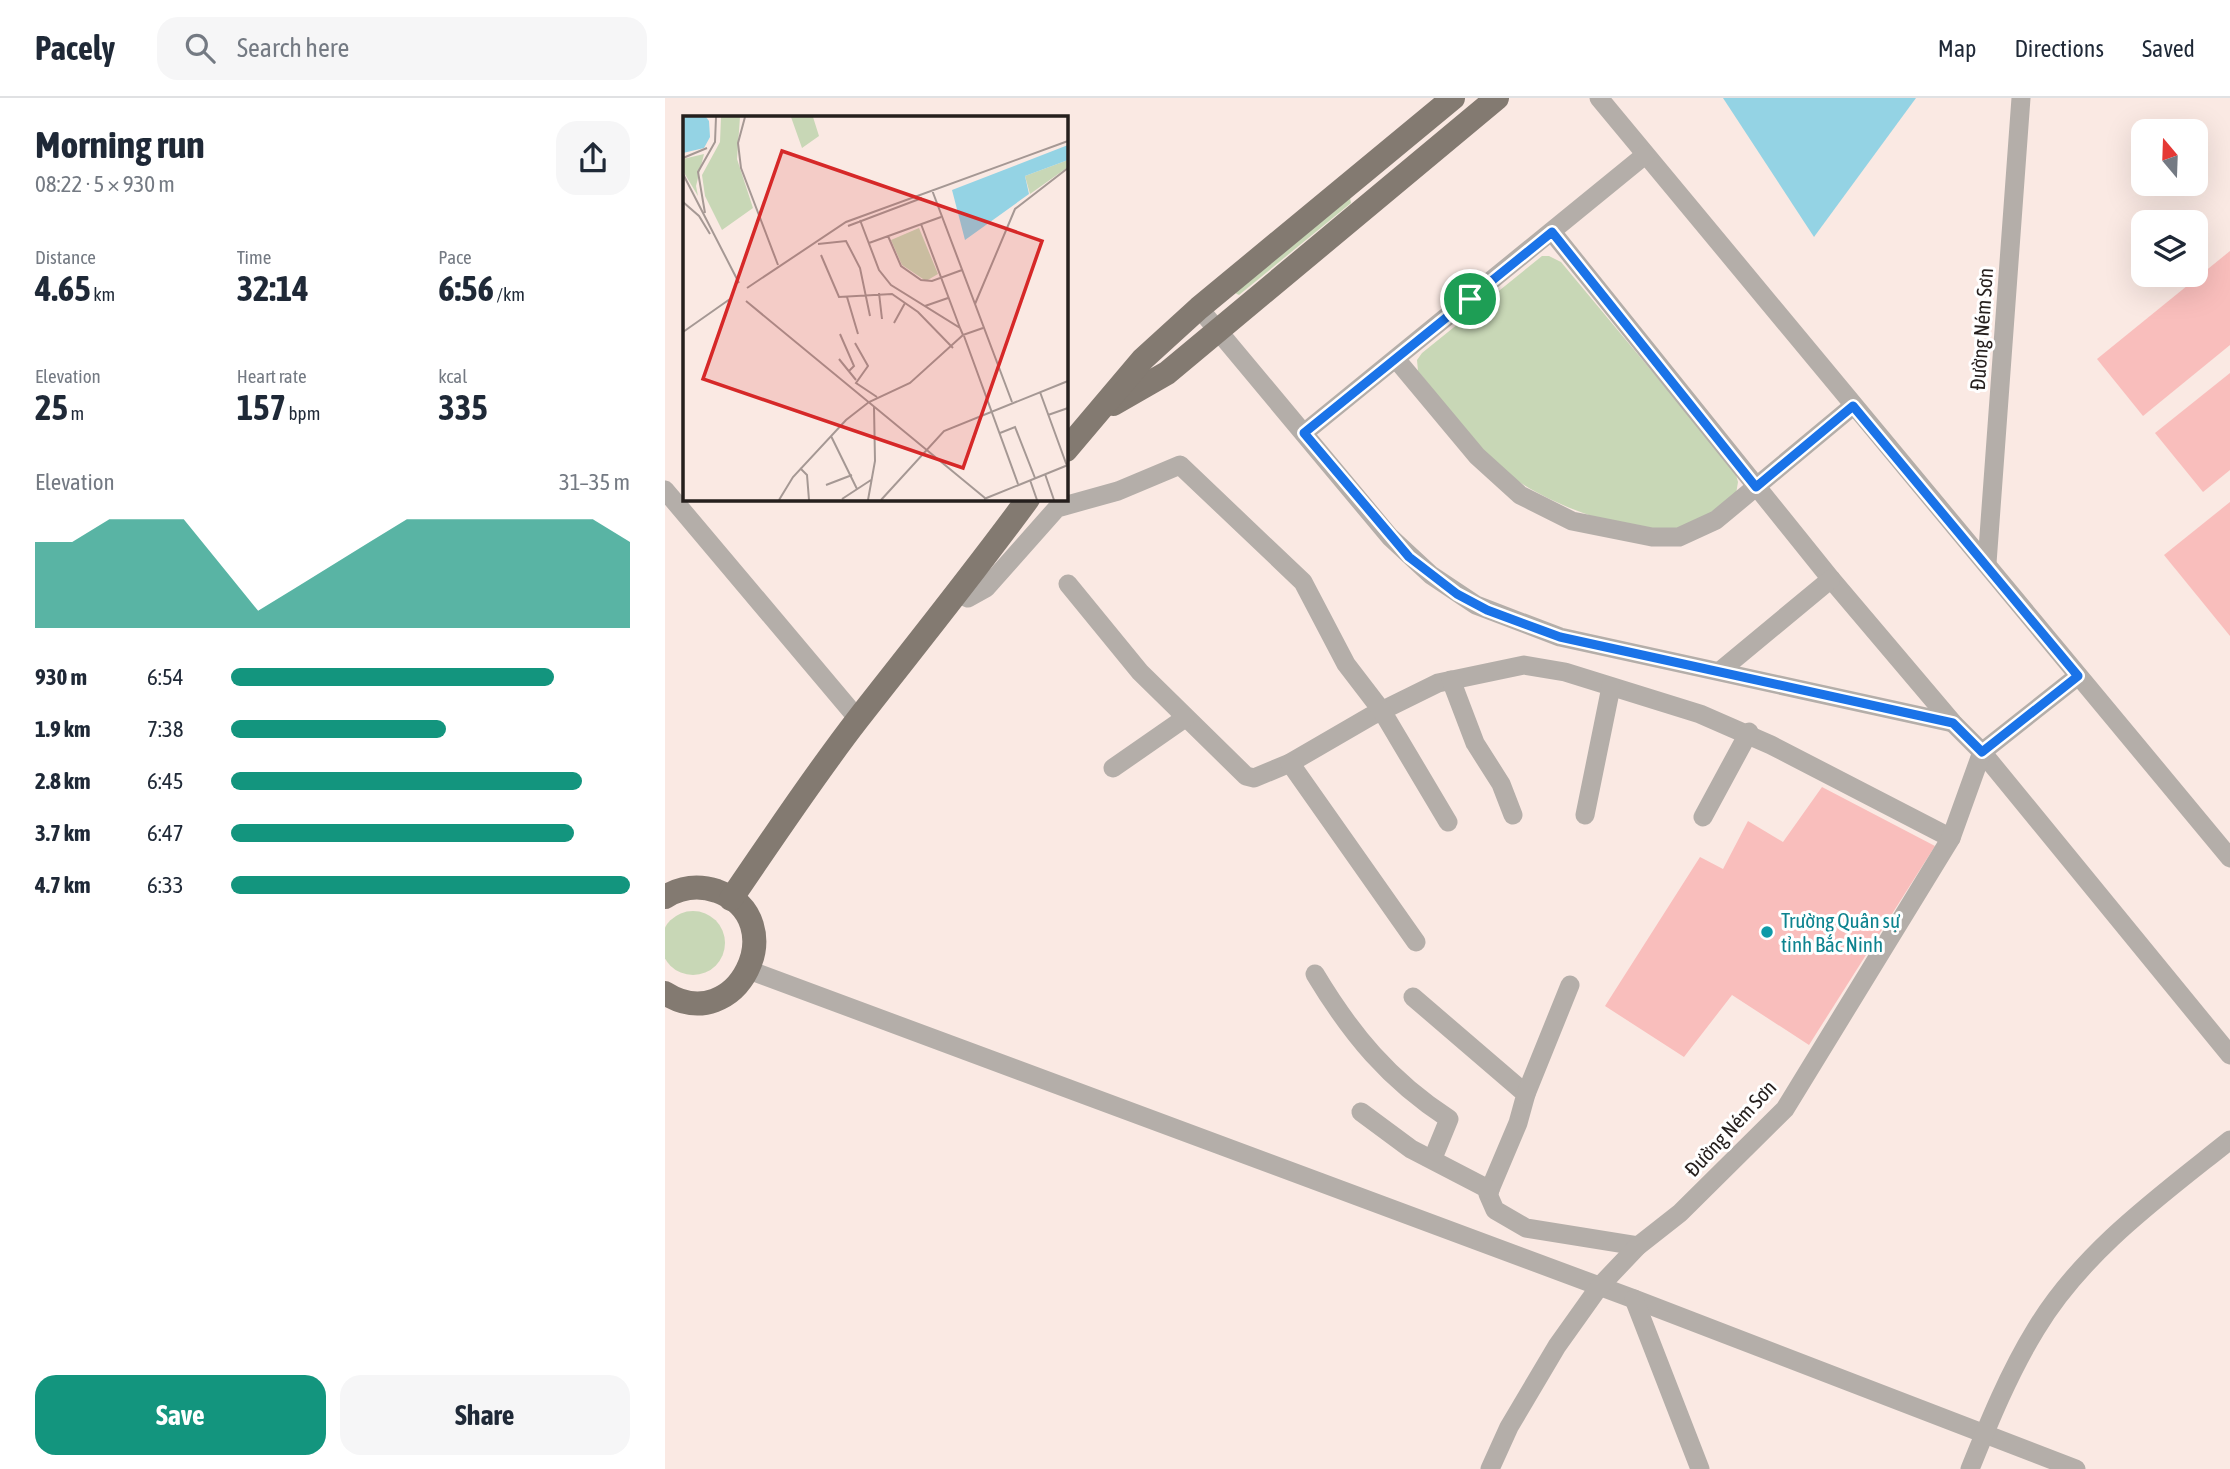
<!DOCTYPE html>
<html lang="en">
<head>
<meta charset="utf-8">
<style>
  :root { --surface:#fff; --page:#f6f6f7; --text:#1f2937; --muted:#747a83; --line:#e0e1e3; --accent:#13957e }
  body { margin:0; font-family:"Asap Condensed",sans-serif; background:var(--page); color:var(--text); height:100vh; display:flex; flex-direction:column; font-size:26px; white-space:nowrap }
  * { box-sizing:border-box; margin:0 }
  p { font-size:23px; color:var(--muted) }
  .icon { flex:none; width:38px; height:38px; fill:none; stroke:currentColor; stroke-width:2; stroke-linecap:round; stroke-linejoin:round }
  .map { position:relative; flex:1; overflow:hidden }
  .sheet { display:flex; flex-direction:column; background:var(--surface); width:665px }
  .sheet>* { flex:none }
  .needle { width:46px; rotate:341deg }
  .fabs { position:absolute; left:1466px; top:21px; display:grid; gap:14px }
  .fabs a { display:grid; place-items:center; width:77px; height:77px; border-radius:14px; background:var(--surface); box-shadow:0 7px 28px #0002; font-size:35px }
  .pin { position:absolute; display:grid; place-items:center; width:60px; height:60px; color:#fff; margin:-30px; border:4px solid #fff; border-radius:50%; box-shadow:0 2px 7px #0007 }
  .round { display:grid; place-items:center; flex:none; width:74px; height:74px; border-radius:21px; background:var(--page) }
  .overview { display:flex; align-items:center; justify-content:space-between; height:119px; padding:0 35px }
  h1 { font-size:38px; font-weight:700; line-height:52px }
  .figures { display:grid; grid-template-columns:repeat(3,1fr); gap:10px; height:119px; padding:7px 35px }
  .figures div { display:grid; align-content:center }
  .figures b { font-size:35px; font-weight:700 }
  .figures small { font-size:19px; font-weight:400 }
  .figures p { font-size:19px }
  .chart { height:196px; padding:14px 35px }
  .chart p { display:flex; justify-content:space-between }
  .chart svg { width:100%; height:126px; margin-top:7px; fill:var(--accent); opacity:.7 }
  .primary-button { display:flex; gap:14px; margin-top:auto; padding:14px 35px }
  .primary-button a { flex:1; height:80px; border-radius:21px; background:var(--accent); color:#fff; font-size:28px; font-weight:700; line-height:80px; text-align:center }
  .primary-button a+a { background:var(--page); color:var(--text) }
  ul { padding:0 35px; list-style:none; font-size:23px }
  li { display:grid; grid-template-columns:112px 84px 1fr; align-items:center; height:52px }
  li i { height:18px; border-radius:9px; background:var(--accent) }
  header { display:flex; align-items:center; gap:42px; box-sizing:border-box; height:98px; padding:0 35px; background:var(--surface); border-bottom:2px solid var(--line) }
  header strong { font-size:33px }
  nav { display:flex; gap:38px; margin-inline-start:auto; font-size:24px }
  .search { width:490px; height:63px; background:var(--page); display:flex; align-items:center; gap:18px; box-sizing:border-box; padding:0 24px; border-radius:21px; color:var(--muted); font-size:26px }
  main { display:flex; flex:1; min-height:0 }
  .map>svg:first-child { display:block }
</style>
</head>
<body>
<header>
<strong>Pacely</strong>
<div class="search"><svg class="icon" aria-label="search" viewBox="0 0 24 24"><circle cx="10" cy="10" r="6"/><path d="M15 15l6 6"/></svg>Search here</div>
<nav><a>Map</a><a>Directions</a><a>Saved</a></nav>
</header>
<main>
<section class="sheet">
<div class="overview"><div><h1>Morning run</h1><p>08:22 · 5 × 930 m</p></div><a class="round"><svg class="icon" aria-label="share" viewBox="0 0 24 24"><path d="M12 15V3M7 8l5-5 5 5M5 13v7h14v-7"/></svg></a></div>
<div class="figures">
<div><p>Distance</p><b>4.65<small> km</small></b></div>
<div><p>Time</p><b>32:14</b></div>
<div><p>Pace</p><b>6:56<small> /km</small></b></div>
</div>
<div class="figures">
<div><p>Elevation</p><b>25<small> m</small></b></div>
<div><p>Heart rate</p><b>157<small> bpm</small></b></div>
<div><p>kcal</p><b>335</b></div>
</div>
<div class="chart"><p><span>Elevation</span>31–35 m</p>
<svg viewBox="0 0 160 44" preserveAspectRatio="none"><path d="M0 44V14L10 14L20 6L30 6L40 6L50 22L60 38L70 30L80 22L90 14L100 6L110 6L120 6L130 6L140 6L150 6L160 14V44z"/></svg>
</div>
<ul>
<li><b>930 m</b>6:54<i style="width:81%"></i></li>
<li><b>1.9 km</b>7:38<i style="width:54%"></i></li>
<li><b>2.8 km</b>6:45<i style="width:88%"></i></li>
<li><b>3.7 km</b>6:47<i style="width:86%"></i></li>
<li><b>4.7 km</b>6:33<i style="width:100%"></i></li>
</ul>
<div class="primary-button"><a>Save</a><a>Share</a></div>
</section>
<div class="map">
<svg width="1565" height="1371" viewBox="0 0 1565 1371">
  <rect width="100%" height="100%" fill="#fae9e3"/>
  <!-- green -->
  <g fill="#c8d7b6">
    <path d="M685 100 686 105 574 197 570 195Z"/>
    <path d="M877 158H884L896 164 1070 373 1073 384 1071 396C1060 406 1037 426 1022 429 968 441 873 404 833 368 803 341 779 304 753 273L752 262 757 255Z"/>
    <circle cx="28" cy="845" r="32"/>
  </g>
  <!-- water -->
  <path fill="#94d3e4" d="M1058 0H1251L1149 139Z"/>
  <!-- building -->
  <g fill="#f9bebc">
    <path d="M1565 153V247L1478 318 1432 261Z"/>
    <path d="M1565 275V372L1538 394 1490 335Z"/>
    <path d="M1565 404V538L1499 457Z"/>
    <path d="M1157 689 1270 748 1144 947 1067 897 1019 959 940 908 1035 759 1058 771 1083 723 1118 744Z"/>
  </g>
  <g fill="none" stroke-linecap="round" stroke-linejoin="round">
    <!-- minor -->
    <g stroke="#b4aea9" stroke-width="19">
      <path d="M934 0 1565 760"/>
      <path d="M887 134 1166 481 1288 625 1317 654 1413 578"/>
      <path d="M534 210 725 439 766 477 811 507 895 539 1288 625"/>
      <path d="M731 261 812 358 855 397 907 423 987 439H1014L1051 422 1188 308"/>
      <path d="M639 335 980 57"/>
      <path d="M0 392 193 621"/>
      <path d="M1322 465 1356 0"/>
      <path d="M403 486 475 574 581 678 589 680 625 665 706 618 773 585 859 567 900 574 1035 616 1106 647 1286 740"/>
      <path d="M294 496 303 500 321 490 392 410 453 393 515 367 638 484 681 566 717 613 783 724"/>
      <path d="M1055 573 1166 481"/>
      <path d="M786 582 810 645 836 686 848 717"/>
      <path d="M1317 654 1565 957"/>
      <path d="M625 665 751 844"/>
      <path d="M448 670 520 620"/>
      <path d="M920 717 946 589"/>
      <path d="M1038 719 1084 634"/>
      <path d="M84 872 969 1201 1411 1371"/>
      <path d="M650 876C686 936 724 982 784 1021L768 1060"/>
      <path d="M748 899 861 996 853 1025 823 1096 830 1112 861 1130 973 1148"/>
      <path d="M861 996 905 887"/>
      <path d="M696 1014 746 1051 825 1092"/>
      <path d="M969 1201 1035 1371"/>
      <path d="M825 1371 844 1329 892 1248 934 1189 973 1148 1015 1115 1120 1011 1286 740 1317 654"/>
      <path d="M1305 1371C1324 1324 1344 1275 1371 1231 1418 1153 1495 1098 1565 1042"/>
    </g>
    <!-- major -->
    <g stroke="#837a71" stroke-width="24">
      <path d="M448 306 502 275 832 0"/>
      <path d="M401 352 478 261 534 210 788 0"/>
      <path d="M0 799C16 789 34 787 52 793 130 821 72 941 0 895"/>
      <path d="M66 801C108 740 148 679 193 621 250 548 308 476 363 401"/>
    </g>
  </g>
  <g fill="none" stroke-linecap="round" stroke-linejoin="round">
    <defs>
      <path id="route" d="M887 134 1091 389 1188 308 1413 578 1317 654 1288 625 895 539 822 512 792 496 744 459 639 335Z"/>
    </defs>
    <!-- route casing -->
    <use href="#route" stroke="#fff" stroke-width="14"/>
    <!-- route -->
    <use href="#route" stroke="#1a73e8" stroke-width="9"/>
  </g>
  <!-- markers -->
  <circle fill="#0f9aa8" stroke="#fff" stroke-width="2.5" cx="1102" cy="834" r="7"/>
  <g text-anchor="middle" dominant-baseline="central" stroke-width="6" stroke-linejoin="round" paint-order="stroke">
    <!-- street labels -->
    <g font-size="21" fill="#251f1d" stroke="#fff">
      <text transform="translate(1316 231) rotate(-86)">Đường Ném Sơn</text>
      <text transform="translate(1065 1030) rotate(-47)">Đường Ném Sơn</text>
    </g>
    <!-- culture labels -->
    <g font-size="21" fill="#0d838f" stroke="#fff" text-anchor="start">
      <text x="1116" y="822">Trường Quân sự<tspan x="1116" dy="24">tỉnh Bắc Ninh</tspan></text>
    </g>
  </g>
  <!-- overview -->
  <g transform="translate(18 18)">
    <rect width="385" height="385" fill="#fae9e3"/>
    <path d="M38 1H57L54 43 70 92 39 114 22 80 19 59 37 26ZM108 1H130L136 20 119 32ZM21 38 13 70 15 80 0 55V43ZM385 44V51L347 78 342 60ZM236 112 255 158 243 165 219 149 208 124Z" fill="#c8d7b6"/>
    <path d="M0 1H23L26 5 27 21 21 32 0 37ZM385 29V44L342 60 346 78 282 124 269 74Z" fill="#94d3e4"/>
    <path fill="none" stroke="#a59894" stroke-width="2" d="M62 1 55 27 58 52 95 149M0 42 24 32M0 58 56 167M249 74 329 286M0 86 16 100 27 118M22 97 15 56 32 26 33 1M177 104 196 154 208 169 277 212 280 219 300 212M238 108 277 212M165 110 239 82M205 120 218 150 238 164 249 165 279 154M186 127 258 101M135 128 163 125 177 152 187 200M138 139 156 181 209 178 235 196 270 232M64 172 163 106 385 25M196 177 199 203M164 181 175 218M63 185 302 382M292 188 332 93 385 52M242 190 265 182M211 207 222 187M0 216 47 183M157 218 171 250 166 255M281 220 335 368M172 227 185 250 173 267 194 281M156 243 173 264M357 276 384 350M365 299 385 292M317 317 332 311 352 362M148 320 174 373M117 352 124 359 126 384M362 358 371 384M347 364 354 384M143 369 169 359M159 383 188 364M301 383 385 349M96 384 110 361 163 304 186 286 227 267 280 219M185 384 192 345 191 291M198 384 261 315 385 265"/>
    <path fill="#d62828" fill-opacity="0.15" stroke="#d62828" stroke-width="3.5" d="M99 35 359 125 280 352 20 263Z"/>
    <rect width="385" height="385" fill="none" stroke="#251f1d" stroke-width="3.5"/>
  </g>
</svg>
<div class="fabs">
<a><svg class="needle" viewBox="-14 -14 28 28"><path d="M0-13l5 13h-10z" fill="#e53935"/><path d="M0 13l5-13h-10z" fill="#747a83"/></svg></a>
<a><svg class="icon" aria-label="layers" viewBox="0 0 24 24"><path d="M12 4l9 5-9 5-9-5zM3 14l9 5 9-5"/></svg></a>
</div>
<div class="pin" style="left:805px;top:201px;background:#1e9e55"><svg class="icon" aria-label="arrive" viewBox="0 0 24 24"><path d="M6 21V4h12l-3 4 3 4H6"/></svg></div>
</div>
</main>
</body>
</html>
